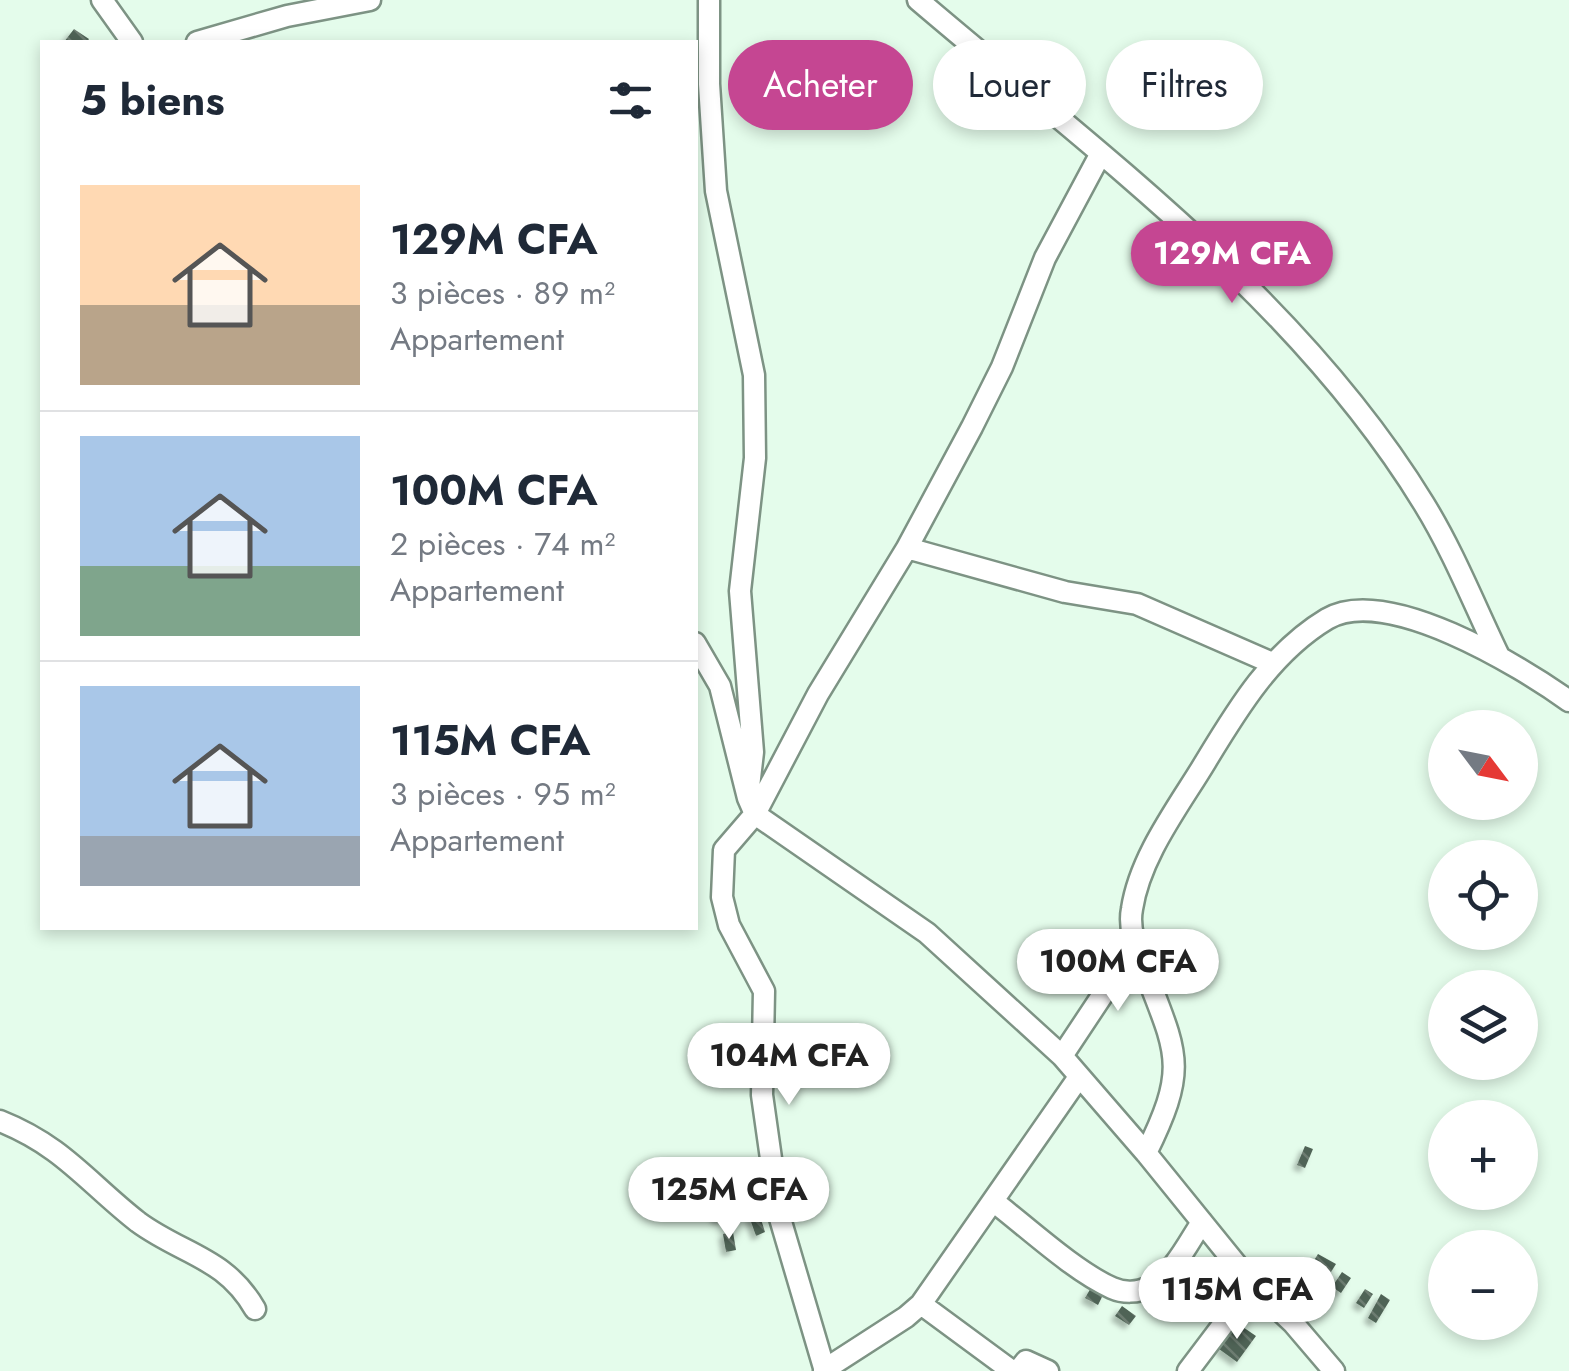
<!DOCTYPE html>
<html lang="fr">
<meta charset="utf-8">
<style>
:root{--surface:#fff;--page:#f2f2f3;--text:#1f2937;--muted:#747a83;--line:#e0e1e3;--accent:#c54692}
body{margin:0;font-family:Jost,sans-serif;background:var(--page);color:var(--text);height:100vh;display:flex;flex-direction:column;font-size:38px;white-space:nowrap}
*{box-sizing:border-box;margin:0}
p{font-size:32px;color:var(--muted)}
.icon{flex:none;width:55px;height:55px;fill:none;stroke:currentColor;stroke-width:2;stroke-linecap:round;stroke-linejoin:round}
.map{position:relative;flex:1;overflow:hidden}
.sheet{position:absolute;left:40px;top:40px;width:658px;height:890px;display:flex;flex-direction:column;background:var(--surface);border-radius:0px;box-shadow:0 5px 15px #0003}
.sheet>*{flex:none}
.banner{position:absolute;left:728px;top:40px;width:690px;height:90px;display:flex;gap:20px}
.needle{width:65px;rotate:122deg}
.fabs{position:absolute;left:1428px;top:710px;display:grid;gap:20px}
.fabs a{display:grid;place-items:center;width:110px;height:110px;border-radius:50%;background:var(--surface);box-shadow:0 5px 15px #0003;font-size:50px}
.price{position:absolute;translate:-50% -85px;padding:0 22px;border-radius:35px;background:#fff;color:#222;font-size:32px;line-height:65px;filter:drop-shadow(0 2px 5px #0008)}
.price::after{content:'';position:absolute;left:50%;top:60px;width:30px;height:22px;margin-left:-15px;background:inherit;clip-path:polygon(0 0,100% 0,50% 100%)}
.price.active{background:var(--accent);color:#fff}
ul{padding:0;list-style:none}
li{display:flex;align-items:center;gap:30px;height:250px;padding:0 40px}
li+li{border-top:2px solid var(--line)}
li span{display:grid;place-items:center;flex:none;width:280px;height:200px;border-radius:0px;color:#555}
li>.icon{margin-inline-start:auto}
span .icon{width:120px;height:120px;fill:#fffc;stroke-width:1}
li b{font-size:42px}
h2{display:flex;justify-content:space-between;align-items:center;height:120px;padding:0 40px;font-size:42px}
.chip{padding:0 35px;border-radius:45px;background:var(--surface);box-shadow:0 5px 15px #0003;font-size:35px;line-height:90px}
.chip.active{background:var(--accent);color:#fff}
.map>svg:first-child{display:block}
</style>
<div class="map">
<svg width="1569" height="1371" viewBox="0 0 1569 1371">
<defs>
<pattern id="building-back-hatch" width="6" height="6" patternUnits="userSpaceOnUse" patternTransform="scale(2.5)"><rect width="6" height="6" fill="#506456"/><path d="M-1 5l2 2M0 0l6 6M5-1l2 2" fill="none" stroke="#6d7c71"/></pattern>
<filter id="shadow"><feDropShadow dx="-4.5" dy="4.5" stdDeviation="2.5" flood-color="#0004"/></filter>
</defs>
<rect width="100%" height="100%" fill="#e4fceb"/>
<path fill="url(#building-back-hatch)" filter="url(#shadow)" d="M74 29 89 39 87 42H64Z
M1305 1146 1313 1149 1305 1168 1297 1165Z
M725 1201 729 1218 716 1220 712 1204Z
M759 1213 765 1232 756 1236 749 1216Z
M733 1232 736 1250 726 1252 723 1234Z
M1318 1254 1336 1264 1331 1272 1313 1262Z
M1342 1272 1351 1278 1341 1293 1332 1287Z
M1092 1286 1104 1293 1098 1305 1085 1298Z
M1365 1289 1373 1294 1364 1308 1356 1303Z
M1381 1294 1390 1300 1376 1323 1368 1318Z
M1122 1306 1136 1316 1129 1325 1115 1316Z
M1237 1323 1256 1336 1237 1362 1219 1349Z"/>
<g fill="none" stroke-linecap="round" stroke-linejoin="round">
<defs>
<path id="minor" d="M102 0 132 42
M709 0V84L716 191 754 375 755 458 740 591 753 752 749 787
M918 0C1096 152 1300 301 1424 504 1453 551 1474 604 1498 654
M197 42 287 16 370 0
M907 548 1065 592 1137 604 1272 663
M695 643 720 686 748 798 755 814 927 933 1062 1056 1146 1153 1253 1285 1293 1323 1334 1371
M1062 1056 1135 946
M0 1121C63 1146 88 1183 138 1222 183 1255 225 1257 255 1309
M1146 1153C1189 1066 1177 1054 1144 968 1137 950 1128 929 1132 909 1140 856 1179 806 1206 761 1238 708 1272 652 1327 619 1386 584 1520 666 1569 701
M993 1201C1027 1227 1074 1271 1112 1288 1123 1293 1138 1293 1149 1287 1174 1273 1187 1245 1202 1222
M921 1304 1012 1371
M824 1370 906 1317 921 1304 1079 1077
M825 1371 779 1215 762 1095 764 991 729 925 722 897 724 850 755 814 818 694 907 548 972 427 1002 367 1045 258 1100 155
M1018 1371 1026 1361 1048 1371
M1188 1371 1253 1285"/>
</defs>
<use href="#minor" stroke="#7d9384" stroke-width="25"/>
<use href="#minor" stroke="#fff" stroke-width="20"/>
</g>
</svg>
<div class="fabs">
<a><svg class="needle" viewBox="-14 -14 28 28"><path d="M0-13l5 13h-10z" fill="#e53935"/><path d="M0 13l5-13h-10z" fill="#747a83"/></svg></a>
<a><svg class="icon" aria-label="locate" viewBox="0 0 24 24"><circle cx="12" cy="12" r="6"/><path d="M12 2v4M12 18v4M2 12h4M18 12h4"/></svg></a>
<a><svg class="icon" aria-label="layers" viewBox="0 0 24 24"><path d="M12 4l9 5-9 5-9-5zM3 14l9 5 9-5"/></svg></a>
<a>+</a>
<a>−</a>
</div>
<b class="price active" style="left:1232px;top:306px">129M CFA</b>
<b class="price" style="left:1118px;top:1014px">100M CFA</b>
<b class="price" style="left:789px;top:1108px">104M CFA</b>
<b class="price" style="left:729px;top:1242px">125M CFA</b>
<b class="price" style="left:1237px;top:1342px">115M CFA</b>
<div class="banner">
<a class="chip active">Acheter</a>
<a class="chip">Louer</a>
<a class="chip">Filtres</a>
</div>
<section class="sheet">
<h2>5 biens<svg class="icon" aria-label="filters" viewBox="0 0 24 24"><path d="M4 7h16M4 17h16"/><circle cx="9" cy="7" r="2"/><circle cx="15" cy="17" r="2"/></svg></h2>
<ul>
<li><span style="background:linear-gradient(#ffd9b3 60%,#b9a48a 0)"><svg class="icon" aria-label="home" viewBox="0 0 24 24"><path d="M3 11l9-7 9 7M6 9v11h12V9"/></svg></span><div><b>129M CFA</b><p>3 pièces · 89 m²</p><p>Appartement</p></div></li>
<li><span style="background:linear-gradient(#a9c7e8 65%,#7fa58c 0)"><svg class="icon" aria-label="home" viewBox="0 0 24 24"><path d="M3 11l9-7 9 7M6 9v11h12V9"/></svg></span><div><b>100M CFA</b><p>2 pièces · 74 m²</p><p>Appartement</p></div></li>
<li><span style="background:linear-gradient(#a9c7e8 75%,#9aa5b1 0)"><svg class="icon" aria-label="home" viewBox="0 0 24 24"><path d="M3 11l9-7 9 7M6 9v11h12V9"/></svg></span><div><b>115M CFA</b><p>3 pièces · 95 m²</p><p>Appartement</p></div></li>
</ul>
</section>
</div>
